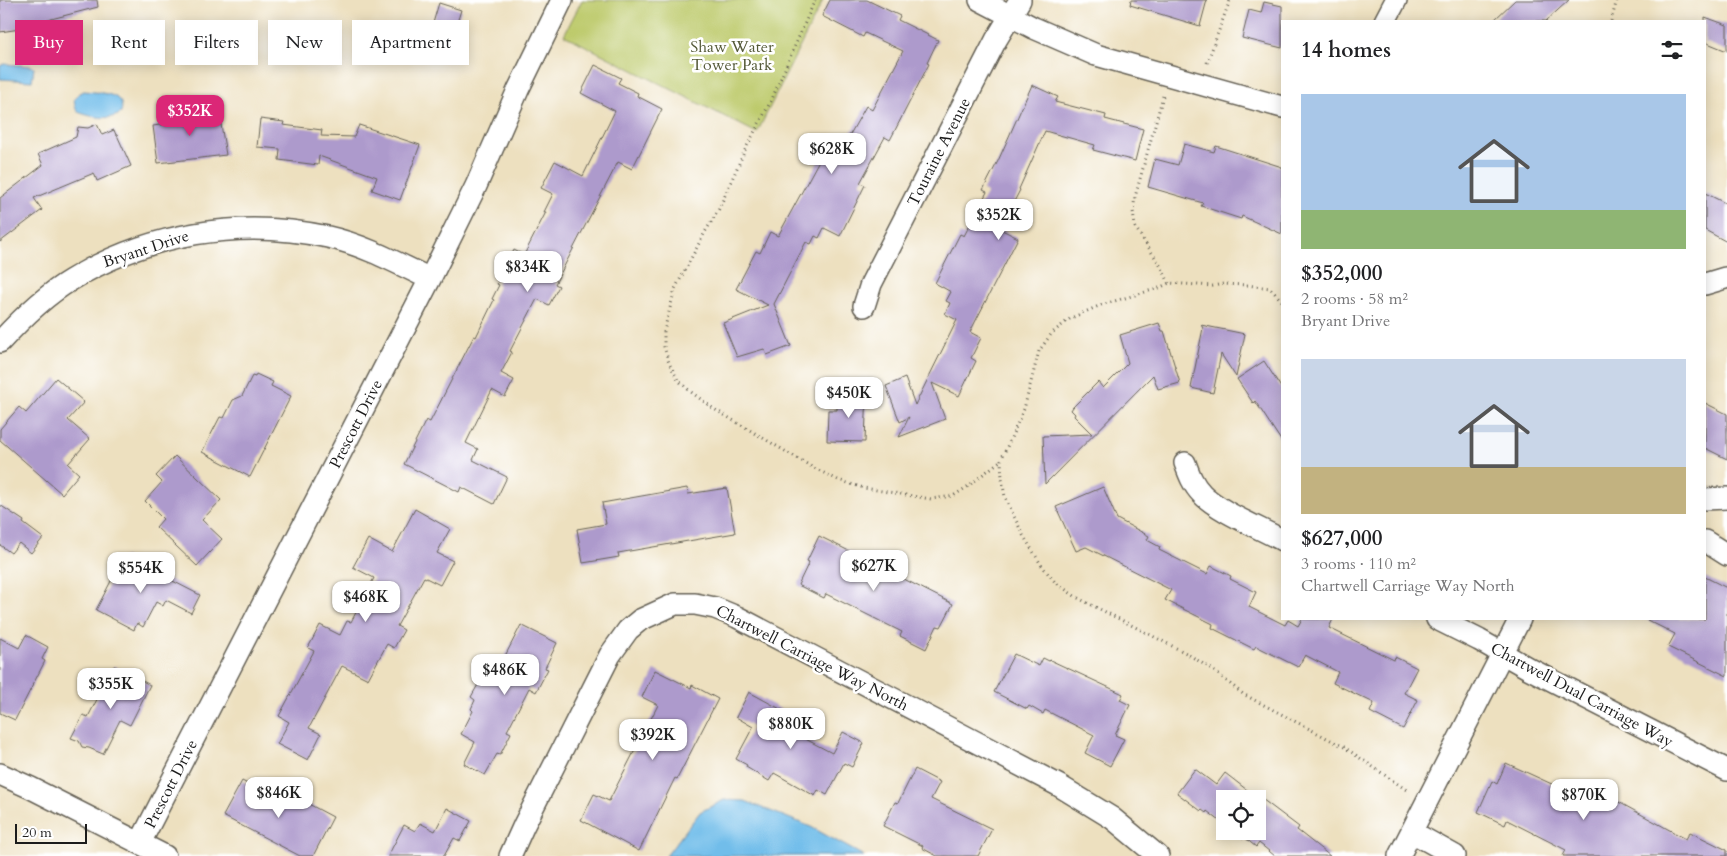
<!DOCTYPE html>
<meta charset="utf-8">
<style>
:root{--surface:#fff;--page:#f2f2f2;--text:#202124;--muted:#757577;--accent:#db2777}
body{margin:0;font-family:Cardo,serif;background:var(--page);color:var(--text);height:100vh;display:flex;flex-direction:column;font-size:19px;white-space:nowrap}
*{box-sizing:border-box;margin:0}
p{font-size:16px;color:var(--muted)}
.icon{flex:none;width:28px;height:28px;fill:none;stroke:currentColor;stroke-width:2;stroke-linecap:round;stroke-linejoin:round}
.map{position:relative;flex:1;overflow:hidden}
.drawer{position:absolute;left:1281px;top:20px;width:425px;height:600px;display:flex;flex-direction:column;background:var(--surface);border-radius:0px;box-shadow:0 2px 12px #0003}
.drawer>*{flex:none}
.guide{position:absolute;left:15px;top:20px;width:475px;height:45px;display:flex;gap:10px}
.tools{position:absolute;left:1216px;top:790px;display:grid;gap:10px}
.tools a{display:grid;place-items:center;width:50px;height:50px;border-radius:0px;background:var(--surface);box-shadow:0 2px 12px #0003;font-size:25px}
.scale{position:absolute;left:15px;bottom:12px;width:72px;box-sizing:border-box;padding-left:5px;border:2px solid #1c1c1c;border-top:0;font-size:14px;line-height:18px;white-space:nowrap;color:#1c1c1c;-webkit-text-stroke:4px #fff;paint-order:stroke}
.price{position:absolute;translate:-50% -42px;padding:0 11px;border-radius:10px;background:#fff;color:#222;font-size:16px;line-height:32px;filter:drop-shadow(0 1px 2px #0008)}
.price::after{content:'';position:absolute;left:50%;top:30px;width:15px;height:11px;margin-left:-8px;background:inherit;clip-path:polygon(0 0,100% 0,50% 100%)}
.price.selected{background:var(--accent);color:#fff}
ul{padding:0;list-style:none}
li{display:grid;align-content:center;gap:10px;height:265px;padding:0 20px}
li span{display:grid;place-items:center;height:155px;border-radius:0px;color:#555}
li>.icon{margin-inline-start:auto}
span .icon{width:90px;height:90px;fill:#fffc;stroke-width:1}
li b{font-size:21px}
h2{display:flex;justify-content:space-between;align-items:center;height:60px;padding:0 20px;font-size:21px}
.chip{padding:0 18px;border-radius:0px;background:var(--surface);box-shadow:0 2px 12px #0003;font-size:18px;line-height:45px}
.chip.selected{background:var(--accent);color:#fff}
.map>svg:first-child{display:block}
</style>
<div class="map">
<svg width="1727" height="856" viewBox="0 0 1727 856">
<rect width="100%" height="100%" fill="#fff"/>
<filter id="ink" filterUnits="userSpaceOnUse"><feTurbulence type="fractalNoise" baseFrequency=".02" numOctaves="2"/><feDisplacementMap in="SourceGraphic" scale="10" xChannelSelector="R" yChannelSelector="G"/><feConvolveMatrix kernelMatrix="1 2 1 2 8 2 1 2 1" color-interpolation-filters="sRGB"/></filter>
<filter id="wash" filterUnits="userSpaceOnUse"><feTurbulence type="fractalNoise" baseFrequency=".0096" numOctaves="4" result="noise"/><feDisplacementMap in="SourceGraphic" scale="20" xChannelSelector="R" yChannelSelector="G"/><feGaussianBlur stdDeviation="1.12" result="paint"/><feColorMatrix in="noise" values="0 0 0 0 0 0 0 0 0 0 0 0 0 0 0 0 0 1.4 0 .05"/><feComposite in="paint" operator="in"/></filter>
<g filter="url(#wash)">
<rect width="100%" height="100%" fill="#ede0bf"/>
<path fill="#bdca6c" stroke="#6c7344" d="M582 0H823L757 133 564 35Z"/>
<path fill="#71bdea" stroke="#466c83" d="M4 64 32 66 34 68 32 81 0 79V66Z
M84 91C99 93 127 92 121 113 111 121 90 117 78 112L76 109 74 100 79 93Z
M724 800 745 801 811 827 864 856H666L700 812Z"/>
<g id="blocks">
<path fill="#ad9acc" d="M0 0H97L98 7 20 27V29L0 32Z
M830 0H867L900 16 898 20 938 40 927 63 929 64 890 140 885 137 860 183 865 185 840 236 824 228 819 238 815 236 811 244 806 242 774 304 791 346 767 355 764 349 737 357 723 323 768 305 736 289 756 251 760 253 770 232 778 236 830 140 843 147 866 106 872 110 903 51 865 33 863 37 822 16Z
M1131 0H1207L1200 26 1130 5Z
M1515 0H1569L1546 21H1493Z
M1264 2 1282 6V48L1242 38 1249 10 1261 13Z
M439 3 461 10 452 39 430 33Z
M1705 17 1727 25V51L1705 42Z
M595 65 621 78 618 83 638 93 637 96 662 109 632 169 618 162 555 284 559 286 549 305 537 299 510 351 512 352 501 373 514 380 505 397 492 390 466 443 478 449 473 460 507 477 494 504 461 487 459 492 404 464 426 420 430 422 474 336 476 337 494 300 492 299 499 285 497 284 514 250 524 255 546 212H544L553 194 541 188 555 161 583 176 615 111 581 93Z
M1032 85 1058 97 1055 102 1106 115 1105 119 1143 129 1135 161 1093 150 1095 145 1045 131 1019 189 1020 190 1000 229 1018 238 970 332 981 338 971 358 976 361 959 396 932 383 945 419 899 437 909 417 900 422 886 386 905 378 915 405 957 320 945 314 950 303 946 301 951 292 935 283 960 234 964 236 987 192 983 190 998 161Z
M205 106 207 120 220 118 226 155 158 163 153 126 180 122 179 109Z
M260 119 284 122 283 125 322 130 321 136 354 137 359 125 420 145 400 200 372 190 377 177 319 156 318 165 279 160 280 149 257 147Z
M97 124 102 135 114 130 116 135H117L131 166 97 181 94 173 34 198 42 210 0 242V198L43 165 38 154 76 137 78 127 88 128Z
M1184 144 1214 152 1216 146 1282 167V234L1242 216 1241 219 1201 206 1203 203 1148 187 1155 159 1178 165Z
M1705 193 1727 204V242L1705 230Z
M1159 323 1162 331H1164L1180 383 1158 389 1153 375 1045 484 1043 436 1092 434 1074 416 1075 414 1071 410 1073 407 1098 382 1103 388 1128 363 1120 335Z
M1201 325 1245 334 1236 377 1221 354 1213 393 1191 388 1203 328Z
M1264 361 1282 389V442L1255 401 1253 403 1237 379Z
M256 374 273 382 271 386 291 396 250 477 202 452 220 417 224 418 233 400 242 396 252 376 255 377Z
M56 378 84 402 68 420 90 439 68 464 79 474 62 494 0 440V429L19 407 26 413Z
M848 388H867L865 442 827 441 828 410H837V405L848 406Z
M1705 403 1727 414V459L1705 448Z
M175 456 221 500 202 520 222 539 197 566 156 527 163 519 145 501 162 482 156 476Z
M1103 487 1117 519 1149 536 1147 540 1160 547 1159 550 1207 574 1211 566 1231 576 1230 579 1256 592 1249 607 1285 625 1288 620 1298 626 1302 619H1333L1329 628 1394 660 1395 657 1417 668 1404 693 1418 700 1403 729 1370 712 1374 703 1333 683 1338 672 1305 655 1298 667 1256 646 1254 649 1212 628 1213 624 1165 600 1171 590 1086 547 1076 551 1056 507Z
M687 488 688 494 727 488 735 533 618 553 619 557 583 563 577 529 606 524 602 503Z
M0 505 24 521 23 523 43 538 31 553 19 543 11 553 0 545Z
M415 509 450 529 437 553 453 561 440 585 424 577 397 626 404 630 394 648 387 644 368 679 342 666 309 728 321 734 308 760 277 744 289 722 279 716 314 651 308 648 320 625 340 635 347 621 351 622 374 578 353 567 368 539 392 552Z
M819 536 873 563 874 562 899 575 898 576 953 604 941 627 937 626 926 649 900 636 902 632 826 594 824 598 798 585 809 562 807 561Z
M124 556 200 595 191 613 166 600 163 606 156 602 143 627 137 623 134 630 96 610Z
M1705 577 1727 588V676L1668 647 1675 634 1645 619H1705Z
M521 625 557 643 545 668 548 669 536 692 529 688 507 731 511 733 500 755 497 754 485 775 464 764 475 742 461 734 473 711 471 709 475 700 471 697 484 674 491 678 502 657 504 658Z
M26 635 48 647 42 659 45 661 15 720 0 713V638L19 648Z
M1014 654 1039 666 1043 658 1049 661 1050 660 1123 694 1120 700 1130 705 1115 735 1124 739 1110 766 1085 753 1094 735 1045 710 1043 714 1029 706 1027 709 994 692Z
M114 666 150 685 130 725 120 720 103 754 89 748 82 747 79 741 71 738 83 715 88 717Z
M655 670 691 688 692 685 718 699 677 779 675 778 639 851 581 820 594 794 609 801 658 705 642 697Z
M749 692 784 711 777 724 832 753 843 732 864 743 852 767 844 763 827 795 818 790 815 796 774 773 769 781 746 767 747 765 736 759 753 727 736 717Z
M1506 763 1567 791 1571 784 1601 799 1604 794 1686 839 1690 832 1727 850V856H1563L1566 850 1507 820 1505 825 1478 812 1492 781 1497 784Z
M915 769 940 782 931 799 992 829 978 856H937L922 848 923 846 883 826 895 802 898 803Z
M1195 769 1216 785 1225 773 1260 800 1262 799 1299 827 1297 830 1330 856H1275L1259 843 1256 847 1244 837 1243 839 1233 831H1258V799H1225V825L1207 811 1206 813 1202 810 1201 811 1177 793Z
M242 781 265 793 267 787 286 797 288 793 333 817 313 856H300L223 816Z
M447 808 471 821 460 841 454 838 444 856H388L404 825 415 831 420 823 435 831Z"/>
</g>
</g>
<g filter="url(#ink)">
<use href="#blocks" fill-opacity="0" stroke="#656155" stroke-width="1"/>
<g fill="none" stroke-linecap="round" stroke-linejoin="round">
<defs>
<path id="minor" d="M980 0 1034 28 1096 55 1282 107
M1385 21 1396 0
M1705 284 1725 278
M864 306 871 284 996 40 1020 0
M0 342C21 319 44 296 71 280 148 233 241 218 328 237 364 245 397 263 430 279
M1185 463C1189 474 1193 485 1202 494 1218 511 1260 528 1282 540
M1705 499 1727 498
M1705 541 1727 555
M1437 619 1479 640 1528 668 1727 770
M0 774 31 788 165 856
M1412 832 1455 856
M140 843 430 279 476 186 518 90 562 0
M510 856 524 825 610 655 628 630 640 620 675 604H695L715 608 737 617 1058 785 1112 818 1158 856
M1399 856 1520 619"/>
</defs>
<use href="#minor" stroke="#656155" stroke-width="24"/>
<path stroke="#656155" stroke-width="3" stroke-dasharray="1 4" stroke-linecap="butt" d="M815 0 771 101 745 150 718 211 705 232 675 289 664 331V347L669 363 678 380 691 392 714 409 812 467 838 480 864 488 931 499 953 496 967 487 1000 461
M1611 21 1617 0
M1207 63 1230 0
M1163 96 1135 197 1133 211 1135 227 1162 268 1169 283
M1282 301 1270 288 1246 285 1223 284 1213 286 1169 283 1159 288 1101 305 1071 318 1052 333 1039 351 1024 409 1001 460 1002 479 1005 497 1023 535 1042 566 1055 582 1076 597 1186 653 1210 668 1243 694 1344 747 1408 791"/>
<use href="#minor" stroke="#fff" stroke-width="21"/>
</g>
</g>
<g text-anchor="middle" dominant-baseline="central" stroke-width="5" stroke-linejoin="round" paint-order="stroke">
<g font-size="16" fill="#545938" stroke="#fff">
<text x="732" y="47">Shaw Water<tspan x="732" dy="18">Tower Park</tspan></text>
</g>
<g font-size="16" fill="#1c1c1c" stroke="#fff">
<text transform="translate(939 152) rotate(-63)">Touraine Avenue</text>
<text transform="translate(146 249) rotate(-18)">Bryant Drive</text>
<text transform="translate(356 424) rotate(-63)">Prescott Drive</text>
<text transform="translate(812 658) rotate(27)">Chartwell Carriage Way North</text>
<text transform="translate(1582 695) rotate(28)">Chartwell Dual Carriage Way</text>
<text transform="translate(171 784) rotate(-63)">Prescott Drive</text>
</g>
</g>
</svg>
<div class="tools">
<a><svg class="icon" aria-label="locate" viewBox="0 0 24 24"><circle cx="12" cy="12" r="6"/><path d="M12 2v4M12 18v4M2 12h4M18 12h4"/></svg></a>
</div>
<div class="scale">20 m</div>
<b class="price selected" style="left:190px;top:137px">$352K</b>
<b class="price" style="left:832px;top:175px">$628K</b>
<b class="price" style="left:999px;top:241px">$352K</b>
<b class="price" style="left:528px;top:293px">$834K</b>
<b class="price" style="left:849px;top:419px">$450K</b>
<b class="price" style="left:874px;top:592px">$627K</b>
<b class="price" style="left:141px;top:594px">$554K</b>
<b class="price" style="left:366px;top:623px">$468K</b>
<b class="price" style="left:505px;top:696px">$486K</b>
<b class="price" style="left:111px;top:710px">$355K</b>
<b class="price" style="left:791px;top:750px">$880K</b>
<b class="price" style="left:653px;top:761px">$392K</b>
<b class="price" style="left:279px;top:819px">$846K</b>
<b class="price" style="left:1584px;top:821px">$870K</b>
<div class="guide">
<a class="chip selected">Buy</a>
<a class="chip">Rent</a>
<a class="chip">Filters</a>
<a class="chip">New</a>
<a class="chip">Apartment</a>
</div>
<section class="drawer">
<h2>14 homes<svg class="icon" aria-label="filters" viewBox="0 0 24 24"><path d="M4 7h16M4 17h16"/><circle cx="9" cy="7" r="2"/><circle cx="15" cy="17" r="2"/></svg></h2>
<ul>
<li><span style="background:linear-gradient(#a9c7e8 75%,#8fb573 0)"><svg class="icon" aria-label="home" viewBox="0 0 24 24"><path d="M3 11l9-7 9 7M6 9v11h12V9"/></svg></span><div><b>$352,000</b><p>2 rooms · 58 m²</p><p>Bryant Drive</p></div></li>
<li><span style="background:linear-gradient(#c9d6e8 70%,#c2b280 0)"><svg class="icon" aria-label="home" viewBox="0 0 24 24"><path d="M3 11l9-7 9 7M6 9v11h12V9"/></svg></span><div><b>$627,000</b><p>3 rooms · 110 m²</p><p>Chartwell Carriage Way North</p></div></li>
</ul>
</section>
</div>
